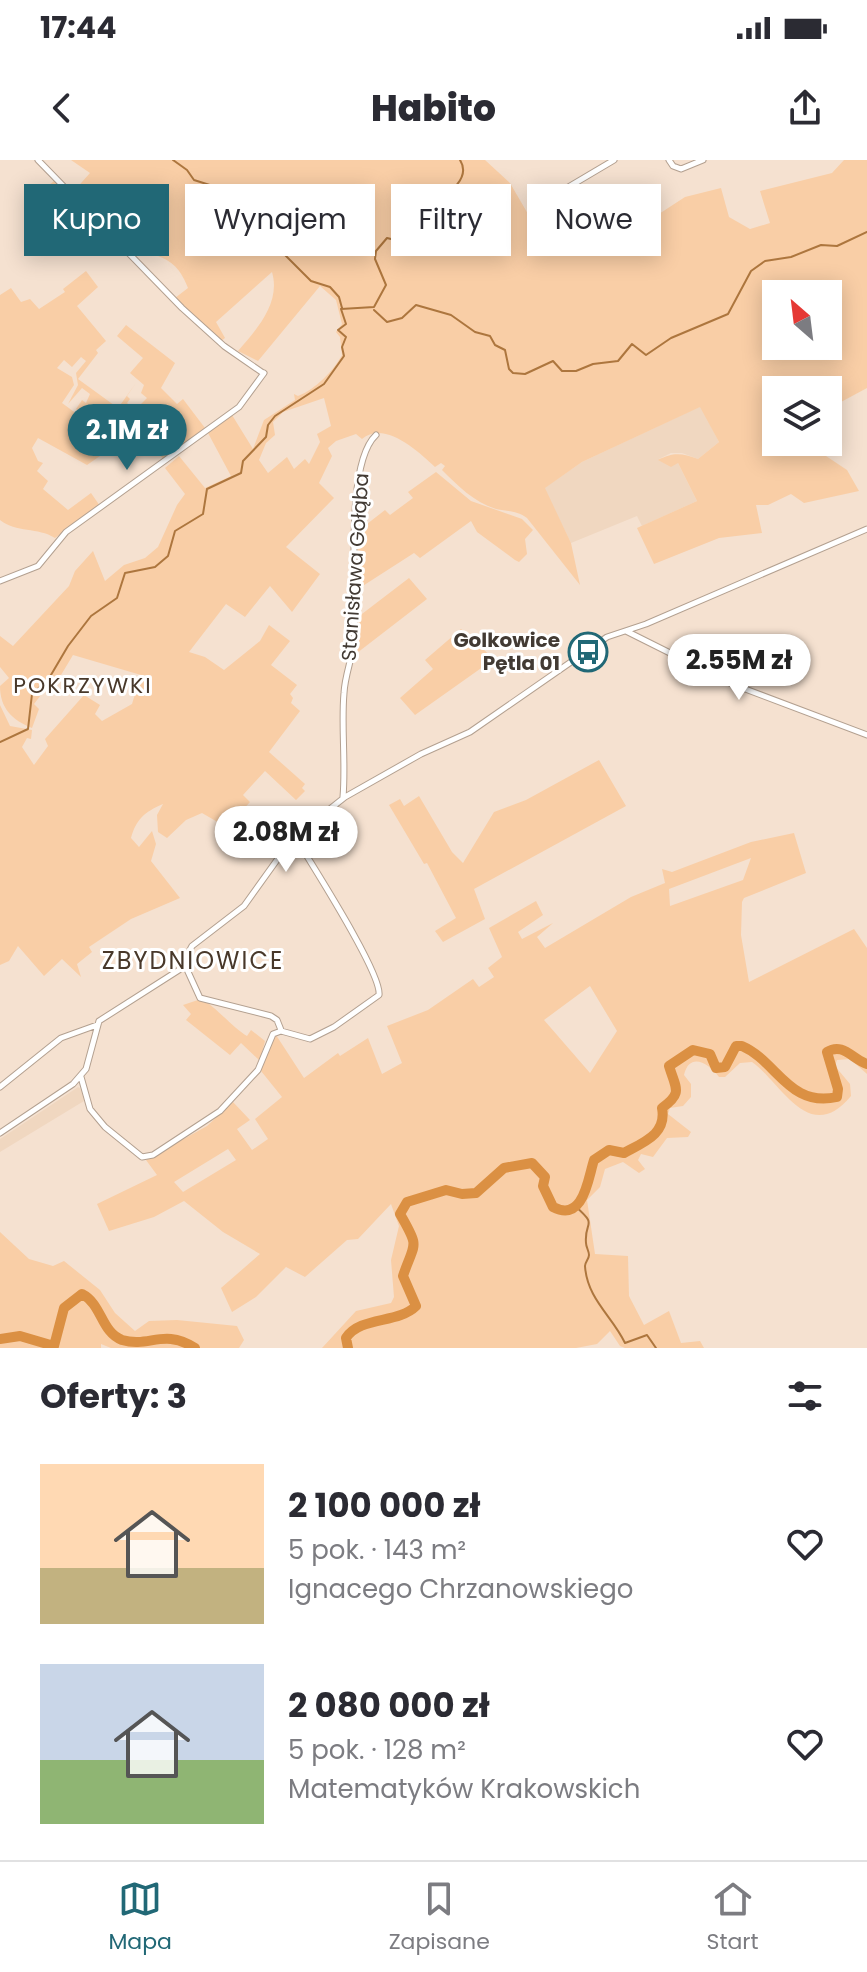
<!DOCTYPE html>
<html lang="pl">
<meta charset="utf-8">
<style>
:root{--surface:#fff;--page:#f7f7f7;--text:#2b2b33;--muted:#7c7c81;--line:#e1e1e2;--accent:#216876}
body{margin:0;font-family:Poppins,sans-serif;background:var(--page);color:var(--text);height:100vh;display:flex;flex-direction:column;font-size:30px;white-space:nowrap}
*{box-sizing:border-box;margin:0}
p{font-size:26px;color:var(--muted)}
.icon{flex:none;width:44px;height:44px;fill:none;stroke:currentColor;stroke-width:2;stroke-linecap:round;stroke-linejoin:round}
.map{position:relative;height:1188px;overflow:hidden}
.drawer{display:flex;flex-direction:column;background:var(--surface);flex:1}
.drawer>*{flex:none}
.banner{position:absolute;left:24px;top:24px;width:820px;height:72px;display:flex;gap:16px}
.needle{width:52px;rotate:332deg}
.tools{position:absolute;left:762px;top:120px;display:grid;gap:16px}
.tools a{display:grid;place-items:center;width:80px;height:80px;border-radius:0px;background:var(--surface);box-shadow:0 4px 20px #0003;font-size:40px}
.price{position:absolute;translate:-50% -68px;padding:0 18px;border-radius:28px;background:#fff;color:#222;font-size:26px;line-height:52px;filter:drop-shadow(0 2px 4px #0008)}
.price::after{content:'';position:absolute;left:50%;top:48px;width:24px;height:18px;margin-left:-12px;background:inherit;clip-path:polygon(0 0,100% 0,50% 100%)}
.price.on{background:var(--accent);color:#fff}
ul{padding:0;list-style:none}
li{display:flex;align-items:center;gap:24px;height:200px;padding:0 40px}
li span{display:grid;place-items:center;flex:none;width:224px;height:160px;border-radius:0px;color:#555}
li>.icon{margin-inline-start:auto}
span .icon{width:96px;height:96px;fill:#fffc;stroke-width:1}
li b{font-size:34px}
h2{display:flex;justify-content:space-between;align-items:center;height:96px;padding:0 40px;font-size:34px}
.chip{padding:0 28px;border-radius:0px;background:var(--surface);box-shadow:0 4px 20px #0003;font-size:28px;line-height:72px}
.chip.on{background:var(--accent);color:#fff}
.status{display:flex;justify-content:space-between;align-items:center;height:56px;padding:0 40px;background:var(--surface);direction:ltr}
.status svg{height:22px;fill:currentColor}
header{display:flex;justify-content:space-between;align-items:center;height:104px;padding:0 40px;background:var(--surface);font-size:36px;font-weight:800}
.menu{display:flex;justify-content:space-around;align-items:center;height:112px;border-top:2px solid var(--line);background:var(--surface);font-size:22px;color:var(--muted)}
.menu a{display:grid;justify-items:center;gap:4px}
.menu .on{color:var(--accent)}
.map>svg:first-child{display:block}
</style>
<div class="status"><b>17:44</b><svg viewBox="0 0 49 12"><path d="M0 12V9h3v3zM5 12V6h3v6zM10 12V3h3v9zM15 12V0h3v12zM26 1h20v11H26zM47 4h2v5h-2z"/></svg></div>
<header><svg class="icon" aria-label="back" viewBox="0 0 24 24"><path d="M15 5l-7 7 7 7"/></svg>Habito<svg class="icon" aria-label="share" viewBox="0 0 24 24"><path d="M12 15V3M7 8l5-5 5 5M5 13v7h14v-7"/></svg></header>
<div class="map">
<svg width="867" height="1188" viewBox="0 0 867 1188">
<rect width="100%" height="100%" fill="#f5e1d0"/>
<path fill="#f0d7c0" d="M701 246 719 282 698 299 682 293H671L659 299 678 303 697 341 642 366 637 356 571 383 544 328 582 302Z
M78 927 81 929 84 941 0 992V979Z"/>
<path fill="#f9cea6" fill-rule="evenodd" d="M71 0H485L510 23 528 54 542 47 563 79 608 54 606 47 625 41 642 65 685 37 721 28 729 57 750 69 770 63 760 31 832 13 844 0H867V228L828 249V230H776V282H812L814 288 847 310 859 331 804 343 791 334 768 345H756L762 373 719 378 654 404 637 368 697 341 678 303 671 307 658 300C673 292 682 293 698 299L719 282 700 247 582 302 545 328 571 383 580 425 527 358C516 350 509 352 496 349 474 342 458 326 442 310L445 306 441 303 435 307C418 291 384 260 362 279L356 274 336 281 328 288 332 296 319 323 334 338 286 387 320 414 292 452 270 426 245 457 226 444 189 492 205 497 224 510 260 481 269 465 290 481 271 505 297 525 290 534 293 538 291 543 300 551 269 592 305 624 302 628 305 631 296 640 265 611 243 635 250 642 239 654 245 661 233 672 219 659 221 664 202 653 186 660 167 678 158 672 157 655 163 644C144 652 136 660 131 678L139 687 152 671 156 684 151 701 180 738 131 759 89 787 92 792 77 804 81 817 62 799 44 816 18 786 9 801 0 805V545L10 566 32 570 31 579 27 578 22 587 34 605 48 586 45 579 84 535 100 545 95 554 102 561 132 544 141 515 73 495 58 520 54 518 34 544 39 549 32 568C12 560 0 548 0 526L9 518 0 507V476L13 486 69 426 75 411 93 391 105 421 124 405 145 398 158 387 177 345 185 334 165 308 179 296 205 328 231 316 208 273 232 255 253 289 264 260 295 240 294 234 298 236C316 229 333 211 342 195L340 177 336 172 342 164 336 140 320 126 258 201 238 191C257 169 281 143 272 112L216 162 225 178 221 181 175 138 188 128C176 97 163 100 136 86L130 91 73 32 90 13ZM776 134H828V186H776ZM324 238 331 266 317 274 320 282 309 304 305 299 294 309 287 297 268 313 259 300 266 283 275 275 273 262 283 252Z
M54 21 82 51 80 56 52 79 26 44Z
M86 111 98 127 77 146 106 181 96 190 98 193 78 219 118 248 136 223 127 236 130 239 127 243 135 250 147 238 141 233 144 225 130 213 143 198 117 176 126 165 175 203 161 228 177 244 183 239 205 268 165 301 150 283 145 288 130 281 127 275 118 280 112 275 111 267 119 271 125 256 119 251 105 268 109 273 76 249 82 240 86 243 90 234 82 228 68 244 78 225 76 213 86 201 81 197 72 207 64 200 57 208 72 217 74 225 62 243 107 276 108 281 98 292 100 296 87 305 38 278 32 288 38 301 43 303 37 311 48 321 43 329 68 350 91 333 100 346 55 378C38 367 16 373 0 360V135L11 128 21 142 30 139 39 149 65 132 63 129Z
M436 312 471 341 522 359 533 370 525 379 527 394 519 402 515 400 477 372 471 361 420 398 414 393 358 429V371L385 350 390 355 413 338 408 332Z
M409 418 427 439 357 493 358 457Z
M461 469 494 499 415 555 400 538 433 509 425 500Z
M599 600 626 646 474 729 485 759 443 782 435 771 456 758 427 703 424 704 389 645 400 639 404 646 419 636 452 692 463 703 494 652 526 640Z
M794 673 806 713 744 738 742 742 741 775 749 822 854 769 867 788V914L850 899 837 900 835 906 850 924 851 936C809 987 781 922 752 902L740 903 725 917H719C709 904 690 891 684 915L691 924V937L683 946 670 948 668 954 691 972 688 977 667 978 653 997 641 994 638 1000 645 1009 639 1013 623 1002 605 1009 600 1027 587 1040 595 1094 628 1096 629 1136 644 1165 669 1151 681 1183 700 1181 704 1188H625L620 1186 610 1171 597 1184 576 1188H322L356 1151 391 1143 394 1137 391 1100 399 1066 391 1044 358 1079 347 1080 305 1117 286 1107 256 1137 232 1152 221 1128 260 1094 223 1072 184 1041 154 1057 109 1071 97 1044 157 1015 146 1000 207 966 233 942 250 960 237 969 252 990 268 979 255 959 282 937 261 911 269 882 276 875 304 918 338 893 340 896 368 878 382 914 402 903 387 866 428 850 473 819 479 827 494 817 488 808 502 797 489 768 536 741 543 755 518 772 522 779 553 763 537 777 545 788 631 737 665 723 662 709 672 712 751 682ZM751 698 743 720 670 746 669 729ZM590 826 617 871 590 913 544 860ZM228 989 236 1000 183 1032 174 1022Z
M201 839C213 844 232 867 247 876L251 870 265 881 260 901 241 883 230 895 186 860 191 854 183 845Z
M0 1072 29 1099 53 1106 64 1101 100 1130 115 1153 135 1171 149 1161 177 1160 237 1166 244 1180 239 1188H111L101 1184V1188H0Z"/>
<g fill="none" stroke-linecap="round" stroke-linejoin="round">
<path stroke="#ad763e" stroke-width="2" d="M173 0 187 10 194 20 216 27 218 38 227 47 245 77 280 90 311 121 330 127 339 137 342 148
M374 150 387 162 402 158 416 145 451 155 475 172 490 176 495 185 505 190 509 209 513 213 525 214 553 201 562 211H576L593 204 618 201 632 184 646 195 671 178 728 154 751 111 765 101 791 97 821 85 837 86 867 72
M0 582 28 569 32 534 48 520 68 486 91 456 117 438 125 413 155 407 168 396 175 371 203 354 207 329 241 313 243 301 266 277 268 265 275 256 324 224 344 196 342 187 346 177 338 170 346 164 341 149 374 147 386 125 375 99 376 91 387 78 403 82C411 75 409 68 415 60 427 44 476 25 460 0
M575 1046C599 1067 584 1060 586 1083 586 1087 589 1091 589 1095 589 1099 585 1102 585 1106 587 1139 613 1157 625 1183L647 1175 656 1188"/>
<path stroke="#db9043" stroke-width="10" d="M0 1179 20 1176 54 1186 64 1148 82 1134C102 1144 101 1172 122 1180 150 1188 163 1168 195 1188
M348 1188 346 1178C360 1156 398 1164 416 1146L403 1116C414 1082 421 1090 400 1054L407 1042 446 1030 462 1034 476 1033 504 1008 532 1003 545 1017 543 1026 553 1047C584 1063 588 1018 594 1000L609 990 624 993C644 982 667 974 662 948 683 933 676 929 669 906L693 890 710 894 716 908 725 907 736 886H742C777 901 789 948 837 937L838 929 827 892C843 882 852 899 867 904"/>
<defs>
<path id="minor" d="M38 0 182 148 224 186 263 213
M669 0 673 6 681 9 703 0
M533 48 614 0
M0 421 38 406 66 372 239 247 264 213
M626 471 732 524 867 575
M343 637C346 602 341 567 344 533 345 514 353 497 354 479 357 433 344 305 376 275
M184 803 200 838 271 856 277 860 281 870
M81 917 90 949 105 967 142 997 153 995 220 951 258 910 273 874 281 871 310 879 334 867 379 835C382 815 319 716 305 693L292 679
M0 927 61 878 97 865
M0 973 73 924 86 909 99 861 179 810 192 786 244 746 292 679 345 637 421 594 470 572 607 477 646 464 867 369"/>
</defs>
<use href="#minor" stroke="#b3a090" stroke-width="7"/>
<use href="#minor" stroke="#fff" stroke-width="5"/>
</g>
<defs>
<symbol id="bus-ring" viewBox="-11 -11 22 22"><circle r="9.5" fill="#fff" stroke="#216876" stroke-width="1.5"/><path d="M-5-6H5V4H4V6H2V4H-2V6H-4V4H-5ZM-3.5-4V0h7V-4ZM-3.5 1.2v1.5H-2V1.2ZM2 1.2v1.5H3.5V1.2Z" fill="#216876"/></symbol>
</defs>
<g fill-rule="evenodd">
<use href="#bus-ring" x="566" y="470" width="44" height="44"/>
</g>
<g text-anchor="middle" dominant-baseline="central" stroke-width="6" stroke-linejoin="round" paint-order="stroke">
<g font-size="20" fill="#423a33" stroke="#fff">
<text transform="translate(355 407) rotate(-86)">Stanisława Gołąba</text>
</g>
<g font-size="20" font-weight="bold" fill="#423a33" stroke="#fff" text-anchor="end">
<text x="560" y="480">Golkowice<tspan x="560" dy="23">Pętla 01</tspan></text>
</g>
<g font-size="22" letter-spacing="2" fill="#48382a" stroke="#fff">
<text x="83" y="525">POKRZYWKI</text>
</g>
<g font-size="24" letter-spacing="2" fill="#48382a" stroke="#fff">
<text x="193" y="800">ZBYDNIOWICE</text>
</g>
</g>
</svg>
<div class="tools">
<a><svg class="needle" viewBox="-14 -14 28 28"><path d="M0-13l5 13h-10z" fill="#e53935"/><path d="M0 13l5-13h-10z" fill="#7c7c81"/></svg></a>
<a><svg class="icon" aria-label="layers" viewBox="0 0 24 24"><path d="M12 4l9 5-9 5-9-5zM3 14l9 5 9-5"/></svg></a>
</div>
<b class="price on" style="left:127px;top:312px">2.1M zł</b>
<b class="price" style="left:739px;top:542px">2.55M zł</b>
<b class="price" style="left:286px;top:714px">2.08M zł</b>
<div class="banner">
<a class="chip on">Kupno</a>
<a class="chip">Wynajem</a>
<a class="chip">Filtry</a>
<a class="chip">Nowe</a>
</div>
</div>
<section class="drawer">
<h2>Oferty: 3<svg class="icon" aria-label="filters" viewBox="0 0 24 24"><path d="M4 7h16M4 17h16"/><circle cx="9" cy="7" r="2"/><circle cx="15" cy="17" r="2"/></svg></h2>
<ul>
<li><span style="background:linear-gradient(#ffd9b3 65%,#c2b280 0)"><svg class="icon" aria-label="home" viewBox="0 0 24 24"><path d="M3 11l9-7 9 7M6 9v11h12V9"/></svg></span><div><b>2 100 000 zł</b><p>5 pok. · 143 m²</p><p>Ignacego Chrzanowskiego</p></div><svg class="icon" aria-label="heart" viewBox="0 0 24 24"><path d="M12 20l-8-8c-3-5 5-10 8-4 3-6 11-1 8 4z"/></svg></li>
<li><span style="background:linear-gradient(#c9d6e8 60%,#8fb573 0)"><svg class="icon" aria-label="home" viewBox="0 0 24 24"><path d="M3 11l9-7 9 7M6 9v11h12V9"/></svg></span><div><b>2 080 000 zł</b><p>5 pok. · 128 m²</p><p>Matematyków Krakowskich</p></div><svg class="icon" aria-label="heart" viewBox="0 0 24 24"><path d="M12 20l-8-8c-3-5 5-10 8-4 3-6 11-1 8 4z"/></svg></li>
</ul>
</section>
<nav class="menu">
<a class="on"><svg class="icon" aria-label="map" viewBox="0 0 24 24"><path d="M3 6l6-2 6 2 6-2v14l-6 2-6-2-6 2zM9 4v14M15 6v14"/></svg>Mapa</a>
<a><svg class="icon" aria-label="saved" viewBox="0 0 24 24"><path d="M7 4h10v16l-5-4-5 4z"/></svg>Zapisane</a>
<a><svg class="icon" aria-label="home" viewBox="0 0 24 24"><path d="M3 11l9-7 9 7M6 9v11h12V9"/></svg>Start</a>
</nav>
